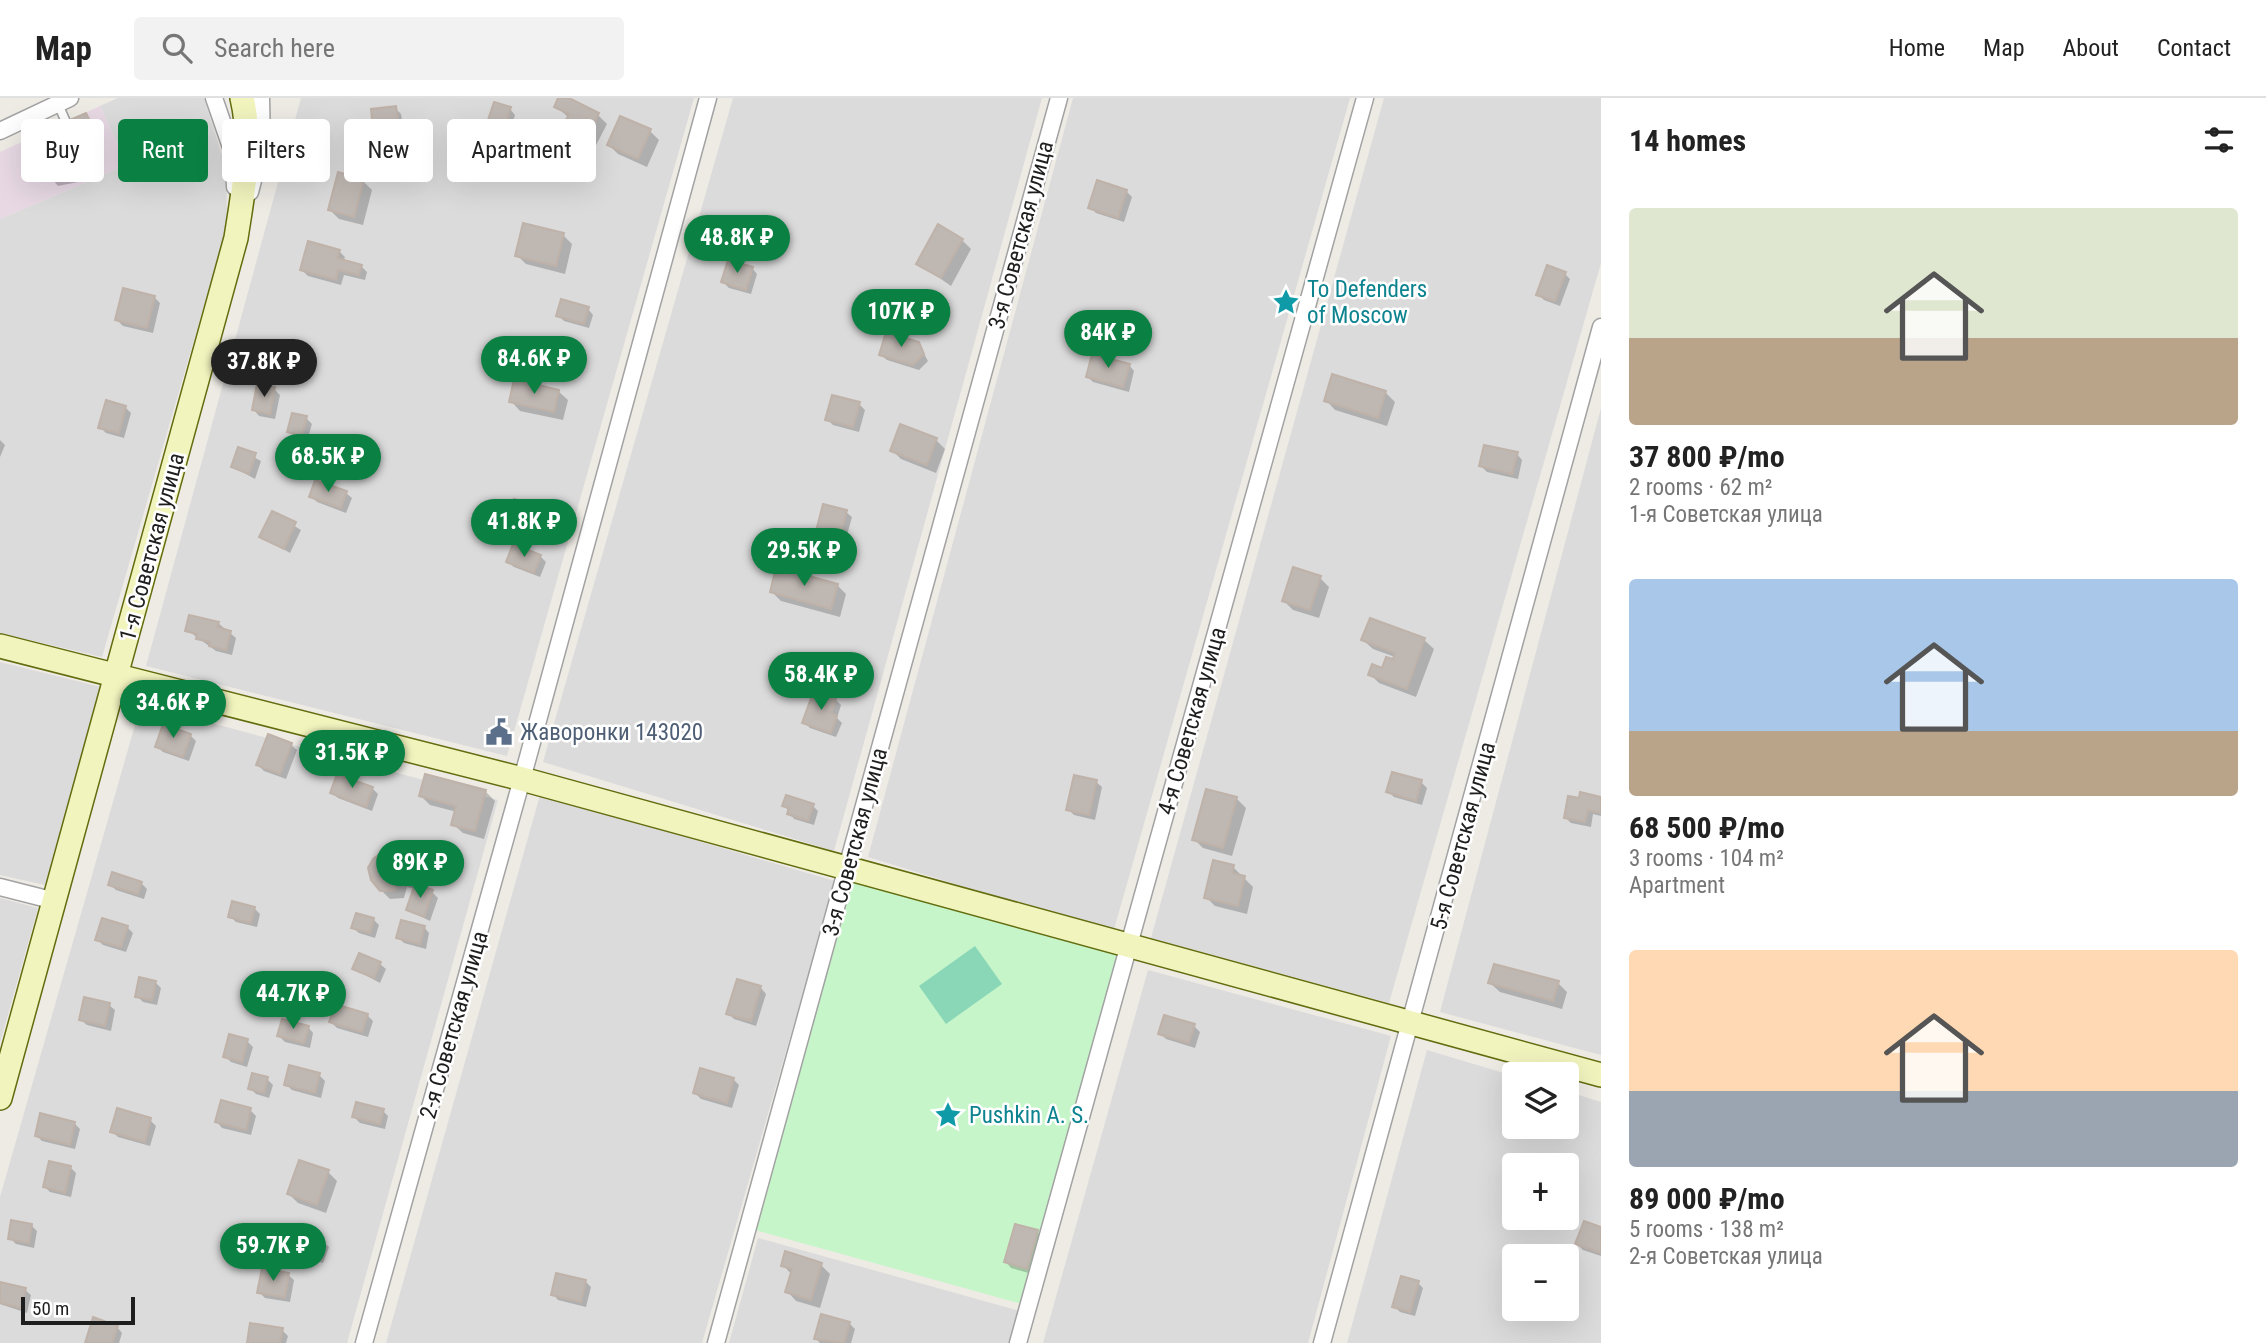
<!DOCTYPE html>
<meta charset="utf-8">
<style>
:root{--surface:#fff;--page:#f2f2f2;--text:#222;--muted:#767676;--line:#e0e0e0;--accent:#0b8043}
body{margin:0;font-family:"Roboto Condensed",sans-serif;background:var(--page);color:var(--text);height:100vh;display:flex;flex-direction:column;font-size:26px;white-space:nowrap}
*{box-sizing:border-box;margin:0}
p{font-size:23px;color:var(--muted)}
.icon{flex:none;width:38px;height:38px;fill:none;stroke:currentColor;stroke-width:2;stroke-linecap:round;stroke-linejoin:round}
.map{position:relative;flex:1;overflow:hidden}
.details{display:flex;flex-direction:column;background:var(--surface);width:665px}
.details>*{flex:none}
.top-card{position:absolute;left:21px;top:21px;width:665px;height:63px;display:flex;gap:14px}
.controls{position:absolute;left:1502px;top:964px;display:grid;gap:14px}
.controls a{display:grid;place-items:center;width:77px;height:77px;border-radius:7px;background:var(--surface);box-shadow:0 7px 28px #0002;font-size:35px}
.scale{position:absolute;left:21px;bottom:18px;width:114px;box-sizing:border-box;padding-left:7px;border:4px solid #1e1e1e;border-top:0;font-size:19px;line-height:24px;white-space:nowrap;color:#1e1e1e;-webkit-text-stroke:5px #fff;paint-order:stroke}
.price{position:absolute;translate:-50% -60px;padding:0 16px;border-radius:24px;background:var(--accent);color:#fff;font-size:23px;line-height:46px;filter:drop-shadow(0 2px 4px #0008)}
.price::after{content:'';position:absolute;left:50%;top:42px;width:21px;height:16px;margin-left:-10px;background:inherit;clip-path:polygon(0 0,100% 0,50% 100%)}
.price.current{background:#222;color:#fff}
ul{padding:0;list-style:none}
li{display:grid;align-content:center;gap:14px;height:371px;padding:0 28px}
li span{display:grid;place-items:center;height:217px;border-radius:7px;color:#555}
li>.icon{margin-inline-start:auto}
span .icon{width:126px;height:126px;fill:#fffc;stroke-width:1}
li b{font-size:30px}
h2{display:flex;justify-content:space-between;align-items:center;height:84px;padding:0 28px;font-size:30px}
.tag{padding:0 24px;border-radius:7px;background:var(--surface);box-shadow:0 7px 28px #0002;font-size:24px;line-height:63px}
.tag.current{background:var(--accent);color:#fff}
header{display:flex;align-items:center;gap:42px;box-sizing:border-box;height:98px;padding:0 35px;background:var(--surface);border-bottom:2px solid var(--line)}
header strong{font-size:33px}
nav{display:flex;gap:38px;margin-inline-start:auto;font-size:24px}
.search{width:490px;height:63px;background:var(--page);display:flex;align-items:center;gap:18px;box-sizing:border-box;padding:0 24px;border-radius:7px;color:var(--muted);font-size:26px}
main{display:flex;flex:1;min-height:0}
.map>svg:first-child{display:block}
</style>
<header>
<strong>Map</strong>
<div class="search"><svg class="icon" aria-label="search" viewBox="0 0 24 24"><circle cx="10" cy="10" r="6"/><path d="M15 15l6 6"/></svg>Search here</div>
<nav><a>Home</a><a>Map</a><a>About</a><a>Contact</a></nav>
</header>
<main>
<div class="map">
<svg width="1601" height="1245" viewBox="0 0 1601 1245">
<rect width="100%" height="100%" fill="#eeebe5"/>
<path fill="#dcdbdb" fill-rule="evenodd" d="M118 0H204L226 70 227 128 102 559 0 535V121L127 67 100 8Z
M301 0H694L507 658 146 568Z
M733 0H1042L834 753 543 664Z
M1073 0H1350L1113 835 868 759Z
M1384 0H1601V165L1389 905 1151 840Z
M1601 310V957L1440 914Z
M0 564 101 589 45 787 0 777Z
M141 606 498 702 347 1245H0V1099Z
M540 697 835 783 702 1245H386Z
M0 800 38 810 0 945Z
M1148 872 1391 938 1308 1245H1043Z
M1427 952 1514 978V1029H1566V993L1601 1004V1245H1347ZM1514 1068H1566V1120H1514ZM1514 1158H1566V1211H1514Z
M758 1140 1020 1213 1011 1245H729Z"/>
<path fill="#e7d8e4" d="M100 8 127 67 0 121V54Z"/>
<path fill="#c6f5c9" d="M852 782 1119 856 1022 1206 755 1132Z"/>
<path fill="#8ad7b8" d="M975 848 1002 886 946 926 919 888Z"/>
<path fill="#0003" d="M560 0 598 17 607 26 591 57 570 47 560 37 569 20 556 8Z
M395 10 401 16 404 34 381 37 375 31Z
M510 11 515 17 503 56 488 51 482 46Z
M88 19 91 26 79 31 77 29Z
M197 33 203 39 202 52 193 51 187 45Z
M650 33 659 42 647 69 618 56 609 47Z
M78 55 83 61 88 82 58 88 53 82Z
M363 83 372 92 363 127 339 121 330 112Z
M1126 93 1132 99 1124 124 1096 115 1090 109Z
M563 137 572 146 565 176 526 166 517 157Z
M962 142 971 151 951 188 918 165Z
M339 153 345 159 343 164 361 168 367 174 365 182 344 177 341 187 308 178 302 172Z
M752 170 757 176 751 196 729 190 723 184Z
M1565 176 1570 181 1560 208 1544 202 1538 196Z
M154 199 160 205 153 235 123 228 117 222Z
M588 211 593 217 589 230 564 223 558 217Z
M918 245 928 263 919 272 887 262 881 257Z
M1129 267 1134 273 1129 294 1093 284 1088 279Z
M1334 278 1386 295 1395 304 1387 328 1335 312 1326 302Z
M274 291 280 297 275 321 259 318 254 312Z
M558 293 568 302 563 322 520 313 511 303Z
M859 306 865 312 859 334 833 327 827 321Z
M125 309 131 315 124 340 106 335 100 329Z
M306 320 312 326 307 343 295 339 289 334Z
M0 342 5 347 0 359Z
M936 342 945 351 936 375 901 361 892 352Z
M239 351 261 363 255 381 233 369Z
M1517 356 1522 362 1518 381 1487 374 1481 368Z
M346 395 352 400 346 415 317 404 311 398Z
M530 408 536 413 531 431 516 426 510 420Z
M846 414 852 419 844 448 822 442 817 437Z
M273 415 301 432 290 455 261 438Z
M540 458 546 464 540 479 514 469 508 464Z
M1320 480 1329 489 1319 520 1293 512 1284 503Z
M837 487 846 496 840 519 781 503 772 494Z
M1371 522 1424 542 1434 551 1416 599 1379 585 1370 576 1383 573 1395 559 1373 551 1363 542Z
M218 525 236 540 232 557 216 553 187 532Z
M835 601 841 607 837 620 842 625 836 639 810 630 804 624Z
M190 637 196 643 189 663 163 654 157 648Z
M291 647 297 652 286 681 264 673 258 667Z
M338 678 373 691 378 696 372 713 338 700 332 695Z
M426 678 486 694 495 703 484 741 463 735 453 726 457 714 430 707 421 698Z
M1096 684 1102 689 1095 722 1074 717 1068 711Z
M1421 684 1427 690 1422 707 1394 699 1388 693Z
M1208 693 1237 701 1246 710 1232 758 1203 750 1194 741Z
M1601 701V718L1593 716 1591 729 1571 725 1565 719Z
M784 707 813 708 818 713 814 727 794 721Z
M401 755 419 773 415 788 432 794 438 800 430 823 408 812 415 791 407 789 404 800 390 801 381 792Z
M1233 769 1253 789 1247 816 1215 808 1206 799Z
M141 785 147 791 144 801 116 792 110 786Z
M254 810 260 816 257 829 236 824 230 818Z
M373 821 379 827 375 840 359 835 353 830Z
M127 829 133 835 126 854 103 847 97 841Z
M424 829 429 835 426 851 404 845 398 839Z
M380 866 386 871 380 885 354 871Z
M738 883 761 890 766 896 756 928 734 921 728 915Z
M155 884 161 890 157 907 143 904 137 898Z
M1490 885H1558L1567 894 1562 911 1500 894Z
M109 907 115 912 111 933 87 927 81 922Z
M367 917 373 923 368 939 337 930 331 924Z
M1194 928 1200 934 1195 950 1166 941 1160 935Z
M308 929 313 935 310 950 285 944 279 938Z
M247 943 253 949 247 969 231 964 225 958Z
M319 977 325 983 321 1000 292 992 286 986Z
M267 981 273 987 269 1000 256 996 250 990Z
M733 981 739 987 732 1010 701 1001 695 995Z
M250 1012 256 1018 251 1037 222 1030 217 1024Z
M383 1013 388 1018 385 1031 360 1025 354 1019Z
M150 1022 156 1028 150 1048 118 1039 112 1033Z
M74 1025 80 1031 75 1051 42 1043 37 1038Z
M70 1069 76 1075 71 1099 50 1094 45 1089Z
M328 1074 337 1083 326 1115 298 1105 289 1096Z
M31 1127 37 1133 34 1150 16 1146 10 1140Z
M1601 1131V1158L1583 1152 1577 1146Z
M1037 1134 1043 1139 1032 1176 1011 1170 1006 1164Z
M323 1144 329 1149 323 1165 298 1157 292 1151Z
M783 1167H821L830 1176 820 1210 796 1203 787 1193 792 1177Z
M288 1177 294 1182 290 1204 265 1200 259 1194Z
M586 1184 591 1189 586 1209 558 1202 553 1196Z
M1418 1185 1423 1190 1415 1218 1400 1214 1394 1208Z
M25 1192 31 1197 27 1215 0 1206V1194Z
M849 1225 855 1231 851 1245H820L816 1241Z
M117 1229 122 1235 119 1245H86Z
M282 1232 288 1238 286 1245H249Z"/>
<path fill="#bfb7b2" stroke="#bfb2a9" stroke-width="2" d="M558 0H569L599 15 582 49 558 38 569 16 554 9Z
M494 4 511 9 497 51 480 46Z
M396 8 399 29 373 32 371 11Z
M86 15 90 23 76 30 72 21Z
M620 18 651 31 638 61 607 47Z
M187 30 198 32 196 47 185 46Z
M78 53 83 77 51 83 46 59Z
M338 74 364 81 354 119 328 112Z
M1097 82 1127 92 1118 120 1088 110Z
M523 125 564 135 556 168 515 158Z
M938 126 963 141 941 180 916 166Z
M308 143 340 152 337 160 362 167 359 177 338 172 336 182 300 172Z
M728 162 753 169 746 192 721 184Z
M1547 167 1566 174 1555 203 1536 197Z
M123 190 155 198 147 230 115 222Z
M561 201 589 209 584 226 556 218Z
M886 234 919 244 924 256 913 267 879 257Z
M1092 256 1130 266 1123 289 1086 279Z
M1332 276 1386 293 1378 320 1324 303Z
M514 281 559 292 554 314 509 304Z
M257 286 275 289 270 316 252 312Z
M832 297 860 304 853 329 825 322Z
M106 302 126 308 119 335 98 330Z
M292 315 307 318 302 338 287 334Z
M900 326 937 340 927 367 890 353Z
M1484 347 1518 354 1512 376 1479 368Z
M238 349 256 355 249 376 231 369Z
M315 382 347 393 341 410 309 399Z
M514 401 531 406 525 426 508 421Z
M823 406 847 412 839 443 815 437Z
M272 413 296 424 284 451 259 439Z
M513 446 541 457 534 475 506 464Z
M776 469 838 486 831 511 770 494Z
M1293 469 1321 478 1310 512 1282 503Z
M189 517 219 524 217 529 231 533 226 552 209 548 210 544 196 541 197 536 185 533Z
M1370 520 1425 540 1407 591 1368 577 1372 566 1382 570 1386 559 1393 561 1395 555 1361 542Z
M814 592 836 600 831 615 837 618 831 635 802 625Z
M163 626 191 636 183 659 155 649Z
M268 636 292 645 280 676 256 667Z
M1392 674 1422 682 1416 703 1386 694Z
M337 676 373 689 366 709 330 695Z
M425 676 486 692 475 733 451 727 456 708 419 698Z
M1074 677 1097 682 1089 717 1066 712Z
M1206 691 1237 699 1223 750 1192 742Z
M1580 694 1601 699V715L1588 712 1585 724 1564 720 1568 698 1579 700Z
M786 697 814 706 808 723 787 716 789 710 782 708Z
M390 749 402 754 401 758 411 763 405 783 398 781 395 792 380 793 371 782 368 770 373 761Z
M1213 762 1234 767 1232 775 1245 778 1238 808 1204 800Z
M112 774 142 784 138 796 108 787Z
M415 786 433 792 424 819 406 812Z
M232 803 255 809 251 825 228 819Z
M356 815 374 820 370 835 351 830Z
M102 820 128 828 121 849 95 842Z
M401 822 425 828 420 846 396 840Z
M359 855 381 864 374 880 352 871Z
M1494 866 1559 883 1553 903 1488 885Z
M139 879 156 883 152 902 135 899Z
M737 881 761 888 751 923 726 916Z
M84 899 110 905 105 928 79 922Z
M335 906 368 916 362 934 329 924Z
M1164 917 1195 926 1189 945 1158 936Z
M282 921 309 928 304 945 277 938Z
M229 936 248 941 242 964 223 959Z
M289 967 320 975 315 995 284 987Z
M700 970 734 980 727 1005 693 995Z
M252 975 268 979 264 995 248 991Z
M221 1002 251 1010 246 1032 215 1024Z
M356 1004 384 1011 380 1026 352 1019Z
M117 1010 151 1020 145 1044 110 1034Z
M40 1015 75 1024 70 1047 35 1038Z
M299 1062 329 1072 317 1107 287 1096Z
M49 1063 71 1068 65 1095 43 1089Z
M11 1122 32 1126 29 1145 8 1141Z
M1584 1123 1601 1129V1155L1575 1146Z
M1015 1126 1038 1132 1027 1171 1004 1164Z
M296 1133 324 1142 318 1160 290 1151Z
M785 1153 822 1165 811 1202 785 1194 792 1171 781 1168Z
M262 1170 289 1175 285 1199 257 1195Z
M556 1175 586 1182 581 1204 551 1197Z
M1401 1178 1419 1183 1410 1214 1392 1209Z
M0 1184 26 1190 21 1210 0 1205Z
M821 1216 850 1224 844 1245 814 1241Z
M93 1219 118 1228 112 1245H85Z
M250 1225 283 1230 280 1245H247Z"/>
<g fill="none" stroke-linecap="round" stroke-linejoin="round">
<defs>
<path id="lane" d="M58 6 74 42"/>
<path id="street" d="M214 0 234 58 235 89
M0 33 70 0
M250 94 262 48 261 0
M0 789 55 803
M364 1245 522 681 708 0
M716 1245 1059 0
M1018 1245 1365 0
M1322 1245 1601 229"/>
<path id="secondary" d="M0 548 522 681 1601 977
M0 1000 236 140C243 94 253 46 242 0"/>
</defs>
<use href="#lane" stroke="#a2a2a2" stroke-width="11"/>
<use href="#street" stroke="#a2a2a2" stroke-width="19"/>
<use href="#secondary" stroke="#636c0e" stroke-width="26"/>
<use href="#lane" stroke="#fff" stroke-width="8"/>
<use href="#street" stroke="#fff" stroke-width="16"/>
<use href="#secondary" stroke="#f2f4be" stroke-width="23"/>
</g>
<defs>
<symbol id="sight-bare" viewBox="-9 -9 18 18"><path d="M0-6L1.8-2.2L6-1.7L2.9 1.2L3.7 5.4L0 3.3L-3.7 5.4L-2.9 1.2L-6-1.7L-1.8-2.2Z" fill="#0f9aa8" stroke="#fff" stroke-width="2.5" paint-order="stroke"/></symbol>
<symbol id="civic-bare" viewBox="-9 -9 18 18"><path d="M-.6-6.5H3V-4.5H.6V-3L4-1V1h2V6H-6V1h2V-1L-.6-3ZM-1.2 2.5V6h2.4V2.5Z" fill="#5c6f8a" stroke="#fff" stroke-width="2.5" paint-order="stroke"/></symbol>
</defs>
<g fill-rule="evenodd">
<use href="#sight-bare" x="1267" y="185" width="38" height="38"/>
<use href="#civic-bare" x="480" y="615" width="38" height="38"/>
<use href="#sight-bare" x="929" y="998" width="38" height="38"/>
</g>
<g text-anchor="middle" dominant-baseline="central" stroke-width="5" stroke-linejoin="round" paint-order="stroke">
<g font-size="23" fill="#1e1e1e" stroke="#fff">
<text transform="translate(1021 137) rotate(-75)">3-я Советская улица</text>
<text transform="translate(152 449) rotate(-75)">1-я Советская улица</text>
<text transform="translate(1192 623) rotate(-74)">4-я Советская улица</text>
<text transform="translate(1463 738) rotate(-75)">5-я Советская улица</text>
<text transform="translate(855 744) rotate(-75)">3-я Советская улица</text>
<text transform="translate(454 927) rotate(-74)">2-я Советская улица</text>
</g>
<g font-size="23" fill="#0d838f" stroke="#fff" text-anchor="start">
<text x="1307" y="191">To Defenders<tspan x="1307" dy="26">of Moscow</tspan></text>
<text x="969" y="1017">Pushkin A. S.</text>
</g>
<g font-size="23" fill="#4e5e75" stroke="#fff" text-anchor="start">
<text x="520" y="634">Жаворонки 143020</text>
</g>
</g>
</svg>
<div class="controls">
<a><svg class="icon" aria-label="layers" viewBox="0 0 24 24"><path d="M12 4l9 5-9 5-9-5zM3 14l9 5 9-5"/></svg></a>
<a>+</a>
<a>−</a>
</div>
<div class="scale">50 m</div>
<b class="price" style="left:737px;top:177px">48.8K ₽</b>
<b class="price" style="left:901px;top:251px">107K ₽</b>
<b class="price" style="left:1108px;top:272px">84K ₽</b>
<b class="price" style="left:534px;top:298px">84.6K ₽</b>
<b class="price current" style="left:264px;top:301px">37.8K ₽</b>
<b class="price" style="left:328px;top:396px">68.5K ₽</b>
<b class="price" style="left:524px;top:461px">41.8K ₽</b>
<b class="price" style="left:804px;top:490px">29.5K ₽</b>
<b class="price" style="left:821px;top:614px">58.4K ₽</b>
<b class="price" style="left:173px;top:642px">34.6K ₽</b>
<b class="price" style="left:352px;top:692px">31.5K ₽</b>
<b class="price" style="left:420px;top:802px">89K ₽</b>
<b class="price" style="left:293px;top:933px">44.7K ₽</b>
<b class="price" style="left:273px;top:1185px">59.7K ₽</b>
<div class="top-card">
<a class="tag">Buy</a>
<a class="tag current">Rent</a>
<a class="tag">Filters</a>
<a class="tag">New</a>
<a class="tag">Apartment</a>
</div>
</div>
<section class="details">
<h2>14 homes<svg class="icon" aria-label="filters" viewBox="0 0 24 24"><path d="M4 7h16M4 17h16"/><circle cx="9" cy="7" r="2"/><circle cx="15" cy="17" r="2"/></svg></h2>
<ul>
<li><span style="background:linear-gradient(#dfe7d0 60%,#b9a48a 0)"><svg class="icon" aria-label="home" viewBox="0 0 24 24"><path d="M3 11l9-7 9 7M6 9v11h12V9"/></svg></span><div><b>37 800 ₽/mo</b><p>2 rooms · 62 m²</p><p>1-я Советская улица</p></div></li>
<li><span style="background:linear-gradient(#a9c7e8 70%,#b9a48a 0)"><svg class="icon" aria-label="home" viewBox="0 0 24 24"><path d="M3 11l9-7 9 7M6 9v11h12V9"/></svg></span><div><b>68 500 ₽/mo</b><p>3 rooms · 104 m²</p><p>Apartment</p></div></li>
<li><span style="background:linear-gradient(#ffd9b3 65%,#9aa5b1 0)"><svg class="icon" aria-label="home" viewBox="0 0 24 24"><path d="M3 11l9-7 9 7M6 9v11h12V9"/></svg></span><div><b>89 000 ₽/mo</b><p>5 rooms · 138 m²</p><p>2-я Советская улица</p></div></li>
</ul>
</section>
</main>
